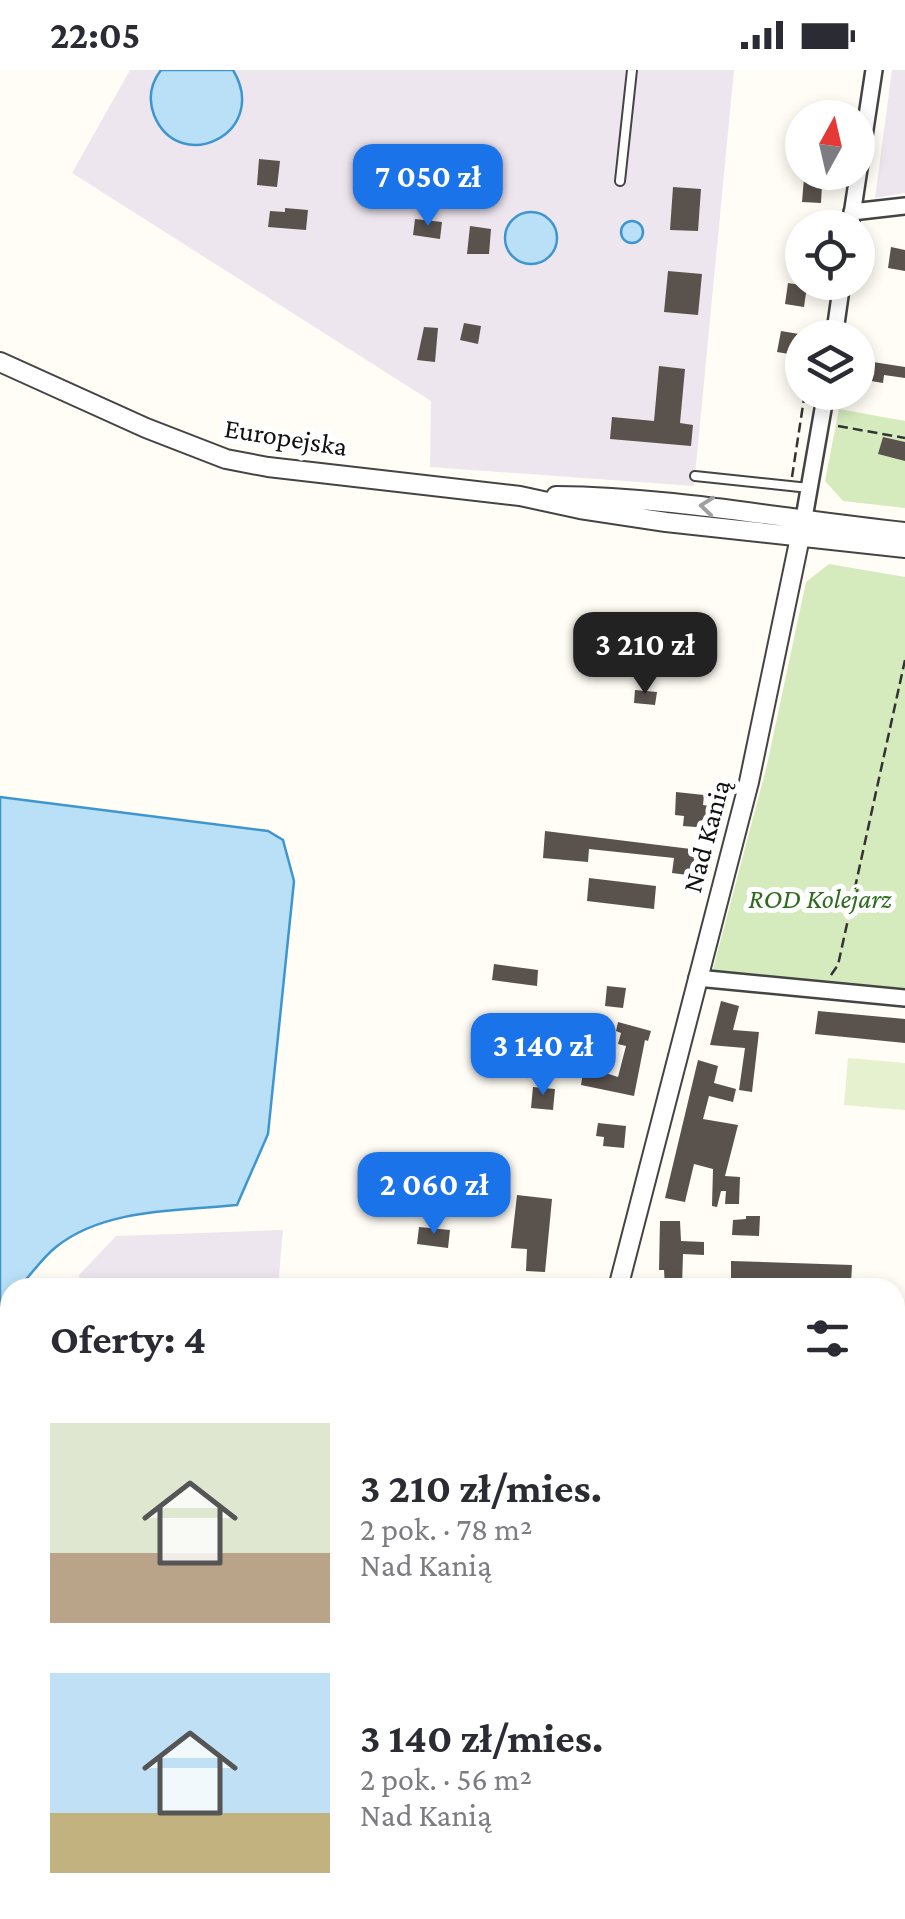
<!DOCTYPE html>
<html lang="pl">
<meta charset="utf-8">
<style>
:root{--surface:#fff;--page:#f2f2f3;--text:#2b2b33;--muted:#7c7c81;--accent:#1a73e8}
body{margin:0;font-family:"Crimson Pro",serif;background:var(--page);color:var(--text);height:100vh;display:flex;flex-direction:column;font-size:38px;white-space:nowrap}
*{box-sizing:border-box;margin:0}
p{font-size:32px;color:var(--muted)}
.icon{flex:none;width:55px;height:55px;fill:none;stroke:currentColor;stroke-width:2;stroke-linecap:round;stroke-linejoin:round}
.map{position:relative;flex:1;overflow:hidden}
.details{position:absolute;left:0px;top:1208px;width:905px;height:642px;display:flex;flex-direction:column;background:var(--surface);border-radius:30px 30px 0 0;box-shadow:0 5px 15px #0003}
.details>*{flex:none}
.needle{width:65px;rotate:8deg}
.buttons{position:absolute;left:785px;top:30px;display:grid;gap:20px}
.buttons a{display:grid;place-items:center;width:90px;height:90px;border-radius:50%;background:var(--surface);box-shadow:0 5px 15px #0003;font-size:50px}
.price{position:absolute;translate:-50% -85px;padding:0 22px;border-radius:20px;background:var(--accent);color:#fff;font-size:32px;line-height:65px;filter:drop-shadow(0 2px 5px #0008)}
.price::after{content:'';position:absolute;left:50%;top:60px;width:30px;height:22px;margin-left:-15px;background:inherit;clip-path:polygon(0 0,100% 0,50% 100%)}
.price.active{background:#222;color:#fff}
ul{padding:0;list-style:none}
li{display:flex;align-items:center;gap:30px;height:250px;padding:0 50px}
li span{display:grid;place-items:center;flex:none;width:280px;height:200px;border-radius:0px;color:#555}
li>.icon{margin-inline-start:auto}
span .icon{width:120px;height:120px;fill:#fffc;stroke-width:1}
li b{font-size:42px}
h2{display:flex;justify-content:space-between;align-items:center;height:120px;padding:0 50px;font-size:42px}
.status{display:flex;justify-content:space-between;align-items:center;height:70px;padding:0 50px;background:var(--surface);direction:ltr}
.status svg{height:28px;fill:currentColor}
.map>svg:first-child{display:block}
</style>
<div class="status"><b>22:05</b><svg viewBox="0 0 49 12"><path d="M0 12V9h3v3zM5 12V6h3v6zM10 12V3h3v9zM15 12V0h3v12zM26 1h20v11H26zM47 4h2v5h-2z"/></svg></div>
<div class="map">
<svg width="905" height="1849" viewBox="0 0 905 1849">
<rect width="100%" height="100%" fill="#fffdf5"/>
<path fill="#eee6ef" d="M130 0H734L694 416 430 397 431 331 72 103Z
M892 0H905V123L875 128Z
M283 1160 278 1217H78L79 1205 116 1166Z
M0 1322 10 1323V1805L0 1786Z"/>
<path fill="#d5ebbd" d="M839 339 905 351V438L843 431 825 411Z
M829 494 905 507V920L712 903 767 695 806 512Z"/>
<path fill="#e6f2cf" d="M848 988 905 993V1040L844 1035Z"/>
<path fill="#b9e0f7" stroke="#3f96cf" stroke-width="2.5" d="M161 0H233C271 63 179 107 154 45 148 29 151 13 161 0Z
M505 168a26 26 0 1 1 52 0a26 26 0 1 1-52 0Z
M621 162a11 11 0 1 1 22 0a11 11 0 1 1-22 0Z
M0 727 268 761 283 770 294 811 268 1064 237 1135C179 1141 104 1138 56 1177 42 1188 31 1205 19 1217L10 1218V1227L0 1238Z"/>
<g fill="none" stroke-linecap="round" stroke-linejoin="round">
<path stroke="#b9e0f7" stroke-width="25" d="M0 1840 5 1849"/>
</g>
<path fill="#5a524d" d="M259 89 280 91 277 117 257 115Z
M804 108 814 109V115H822L821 133 802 132Z
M673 117 701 119 698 161 670 160Z
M285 138 308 140 306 160 268 157 270 141 285 142Z
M415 149 442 152 440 169 413 165Z
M470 156 491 159 489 184H467Z
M891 177 905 180V201L888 198Z
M668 201 702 204 698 245 664 242Z
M788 213 807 216 804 237 785 234Z
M464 253 481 256 478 274 460 270Z
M424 257 438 258 435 292 417 290Z
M781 261 799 264 795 285 777 282Z
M873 292 905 297V308L884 305 883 313 871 311Z
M659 296 685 299 680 353 693 355 691 376 610 369 612 347 654 351Z
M883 367 905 372V391L878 384Z
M635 620 657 622 655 635 634 633Z
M676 722 704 725 703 735 710 736 708 758 683 756 684 746 675 745Z
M545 761 699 780 695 806 672 803 674 788 589 779 588 792 543 788Z
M589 808 656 816 654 839 587 831Z
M494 894 538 900 537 916 492 910Z
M607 916 626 918 623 938 605 936Z
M721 931 739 936 733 960 759 962 752 1022 739 1020 745 978 710 975Z
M818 941 905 949V973L815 964Z
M618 952 651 961 648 971 645 970 634 1026 581 1015 584 996 618 1007 626 976 618 974 621 963 616 961Z
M698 990 718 996 714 1013 736 1019 733 1032 709 1026 703 1049 738 1055 725 1106 740 1107 739 1134H725L726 1121H721L717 1137 712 1136 713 1099 694 1094 685 1132 665 1128Z
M533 1017 555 1019 553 1040 531 1038Z
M598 1053 626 1056 624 1078 603 1076 604 1067 596 1066Z
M484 1086 506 1089 504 1106 476 1101 477 1088Z
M517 1125 552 1129 545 1202 526 1201 527 1179 511 1178Z
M746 1146H760L759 1166 732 1165 733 1150 746 1149Z
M660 1151H680L681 1171 704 1172V1185L683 1184 682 1216H665L664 1200H659Z
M419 1157 450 1160 448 1178 417 1174Z
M731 1191 852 1195 851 1214 731 1210Z"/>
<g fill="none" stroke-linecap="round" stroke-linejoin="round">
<defs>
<path id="service" d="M620 111 632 0
M695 406 809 418
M0 1304 10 1305
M70 1849 71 1840"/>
<path id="minor" d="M852 142 905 136
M850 158 874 0
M834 268 842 212
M804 448 826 322
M697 908 905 928"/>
<path id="tertiary" d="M0 292 146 358 226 389 268 397 520 426 580 439 666 452 905 478
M556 426C674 427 788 450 905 462
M618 1218 749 712 804 448
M570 1849V1840"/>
</defs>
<use href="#service" stroke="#444" stroke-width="12"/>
<use href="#minor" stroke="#444" stroke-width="20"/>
<use href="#tertiary" stroke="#444" stroke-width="22"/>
<path stroke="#333" stroke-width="2.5" stroke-dasharray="10 5" stroke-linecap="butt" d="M858 191 861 168
M838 356 905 368
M792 407 805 322
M831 905 838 895 905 590"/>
<use href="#service" stroke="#fff" stroke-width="8"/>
<use href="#minor" stroke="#fff" stroke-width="15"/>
<use href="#tertiary" stroke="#fff" stroke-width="18"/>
</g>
<defs><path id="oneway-chevron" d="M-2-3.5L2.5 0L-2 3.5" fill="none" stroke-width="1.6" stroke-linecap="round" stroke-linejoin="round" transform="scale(2.5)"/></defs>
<use stroke="#a0a0a0" href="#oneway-chevron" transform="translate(707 436) rotate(-174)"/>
<g text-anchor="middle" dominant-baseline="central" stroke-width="10" stroke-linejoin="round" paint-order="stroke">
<g font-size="28" fill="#111" stroke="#fff">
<text transform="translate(286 367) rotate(9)">Europejska</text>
<text transform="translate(706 766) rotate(-75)">Nad Kanią</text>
</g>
<g font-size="28" font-style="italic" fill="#2f6b1f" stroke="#fff">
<text x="820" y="828">ROD Kolejarz</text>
</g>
</g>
</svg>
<div class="buttons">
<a><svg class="needle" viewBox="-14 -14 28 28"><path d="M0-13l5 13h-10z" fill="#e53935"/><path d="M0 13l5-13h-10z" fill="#7c7c81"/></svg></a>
<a><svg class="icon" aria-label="locate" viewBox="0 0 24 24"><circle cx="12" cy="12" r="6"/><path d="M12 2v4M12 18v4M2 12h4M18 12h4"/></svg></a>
<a><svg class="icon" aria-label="layers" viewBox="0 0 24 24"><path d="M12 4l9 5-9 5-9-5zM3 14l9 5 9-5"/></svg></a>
</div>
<b class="price" style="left:428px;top:159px">7 050 zł</b>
<b class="price active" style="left:645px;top:627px">3 210 zł</b>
<b class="price" style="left:543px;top:1028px">3 140 zł</b>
<b class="price" style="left:434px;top:1167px">2 060 zł</b>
<section class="details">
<h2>Oferty: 4<svg class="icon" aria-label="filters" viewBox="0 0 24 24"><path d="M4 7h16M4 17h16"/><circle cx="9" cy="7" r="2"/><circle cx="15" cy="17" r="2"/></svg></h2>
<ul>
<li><span style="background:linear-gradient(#dfe7d0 65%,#b9a48a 0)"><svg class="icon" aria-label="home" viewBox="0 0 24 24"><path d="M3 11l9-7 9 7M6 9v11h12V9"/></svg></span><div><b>3 210 zł/mies.</b><p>2 pok. · 78 m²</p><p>Nad Kanią</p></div></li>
<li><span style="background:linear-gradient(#bfe0f5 70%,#c2b280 0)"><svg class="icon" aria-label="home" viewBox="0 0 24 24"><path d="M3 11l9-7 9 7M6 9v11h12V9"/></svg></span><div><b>3 140 zł/mies.</b><p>2 pok. · 56 m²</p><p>Nad Kanią</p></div></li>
</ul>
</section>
</div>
